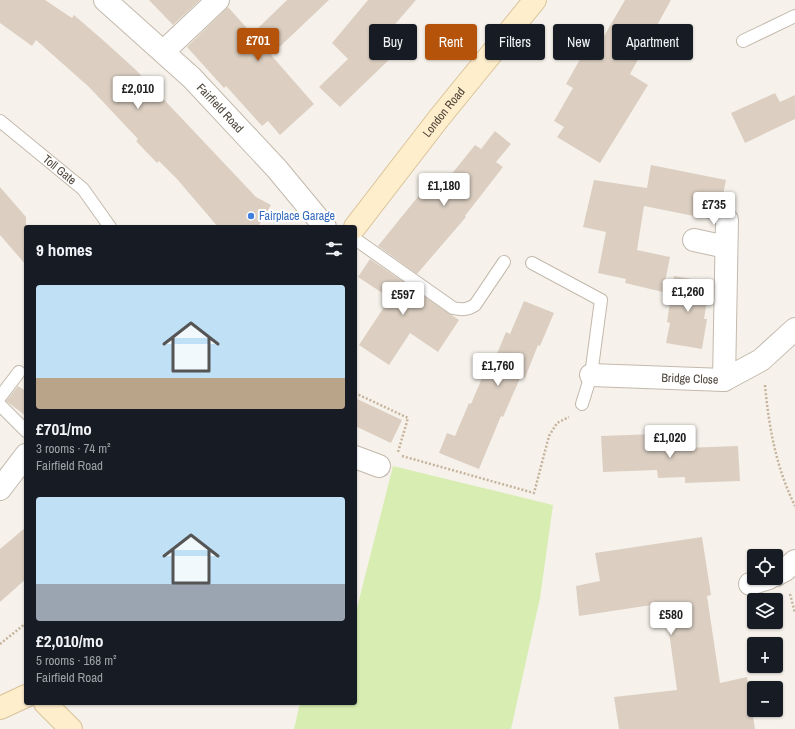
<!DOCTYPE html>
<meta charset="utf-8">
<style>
:root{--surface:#171b24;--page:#20242c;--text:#f1f3f6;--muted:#9ea1a6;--accent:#b45309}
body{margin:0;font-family:"Archivo Narrow",sans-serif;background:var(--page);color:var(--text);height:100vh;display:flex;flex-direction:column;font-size:15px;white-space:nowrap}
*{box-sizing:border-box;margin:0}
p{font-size:13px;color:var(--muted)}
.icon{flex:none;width:22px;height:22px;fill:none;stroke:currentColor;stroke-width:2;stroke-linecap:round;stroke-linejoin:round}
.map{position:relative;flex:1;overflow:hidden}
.drawer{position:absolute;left:24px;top:225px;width:333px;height:480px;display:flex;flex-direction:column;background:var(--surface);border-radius:4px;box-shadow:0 1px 3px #0004}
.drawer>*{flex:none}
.top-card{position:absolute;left:369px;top:24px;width:366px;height:36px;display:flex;gap:8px}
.controls{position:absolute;left:747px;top:549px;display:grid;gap:8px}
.controls a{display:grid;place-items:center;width:36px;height:36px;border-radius:4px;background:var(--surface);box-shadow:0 1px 3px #0004;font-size:20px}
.price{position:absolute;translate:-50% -34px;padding:0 9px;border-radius:4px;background:#fff;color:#222;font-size:13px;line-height:26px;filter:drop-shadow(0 1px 2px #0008)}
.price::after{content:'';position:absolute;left:50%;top:24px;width:12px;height:9px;margin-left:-6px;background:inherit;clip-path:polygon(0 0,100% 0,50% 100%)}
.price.current{background:var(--accent);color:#fff}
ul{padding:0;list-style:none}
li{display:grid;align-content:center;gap:8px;height:212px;padding:0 12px}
li span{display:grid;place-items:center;height:124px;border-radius:4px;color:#555}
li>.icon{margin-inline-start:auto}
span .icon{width:72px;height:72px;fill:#fffc;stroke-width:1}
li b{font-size:17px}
h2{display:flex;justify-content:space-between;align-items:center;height:48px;padding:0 12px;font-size:17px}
.pill{padding:0 14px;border-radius:4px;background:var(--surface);box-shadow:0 1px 3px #0004;font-size:14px;line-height:36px}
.pill.current{background:var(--accent);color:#fff}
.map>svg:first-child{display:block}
</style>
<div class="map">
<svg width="795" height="729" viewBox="0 0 795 729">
<rect width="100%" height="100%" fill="#f6f2eb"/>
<path fill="#d7edb1" d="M393 466 553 505 540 598 511 729H294L300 703H355V610L357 608Z"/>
<path fill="#dccfc2" d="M0 0H45L72 18 74 15 104 41 136 70 256 197 271 205 258 227H218L177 179 159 161 157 163 136 141 138 139 89 87 36 40 32 46 0 23Z
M149 0H200L173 25Z
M287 0H329L271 55 314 104 280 135 268 121 262 126 226 86 224 88 187 47 228 7 252 34Z
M368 0H416L383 38 397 52 340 107 319 87 348 59 332 43Z
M625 0H671L630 74 648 85 600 163 557 137 564 127 554 121 573 88 566 84 592 38 600 43Z
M775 93 780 102 795 95V119L745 143 731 113Z
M495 131 511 144 496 162 503 167 465 216 466 217 417 274 378 246 433 178 442 186 475 145 481 149Z
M651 165 726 180 720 210 716 214 714 220 644 206 637 250 670 257 663 292 625 283 626 279 598 273 606 232 583 227 594 180 647 188Z
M0 187 26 217V265L0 235Z
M370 259 459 320 438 352 410 333 389 365 359 345 390 298 358 277Z
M674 276 710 282 704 319H707L702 349 666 343 670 323 667 322Z
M524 301 554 313 540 346 538 345 525 378 521 376 503 417 501 416 479 469 439 453 447 433 455 436 469 403 471 404 485 371 489 373 506 332 510 334Z
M18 386 26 391V416L6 401Z
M355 398 402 420 391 443 355 426Z
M655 434 656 442H684V448L738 446 740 481 685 483V477L658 478 657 470 603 472 601 436Z
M26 527V579L0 602V549Z
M702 537 711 595 707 596 720 683 747 677 755 729H619L614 697 677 690 665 603 579 616 576 586 600 581 595 553Z"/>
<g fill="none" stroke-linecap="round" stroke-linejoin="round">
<defs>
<g id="lane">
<path d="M743 41 795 16"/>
<path id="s1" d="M0 121 83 189 110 227"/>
<path d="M355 239 453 308C462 310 467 310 475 305L504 262"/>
<path d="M532 263 601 300 591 375 582 404"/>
<path d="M0 397 19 372"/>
<path d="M0 405 26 431"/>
</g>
<g id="street">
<path id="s2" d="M105 0 192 78 277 169 325 227"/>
<path d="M164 51 218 0"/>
<path d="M694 240 726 247"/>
<path id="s3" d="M591 375 724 380 761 360 795 329"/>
<path d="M724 380 727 220"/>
<path d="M355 457 379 466"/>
<path d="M0 489 26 455"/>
<path d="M776 575 785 570 795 561"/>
<path d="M750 584 769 578"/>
</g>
<g id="secondary">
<path id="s4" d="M355 227 439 118 535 0"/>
<path d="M45 703 71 729"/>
<path d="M0 708 26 696"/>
</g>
</defs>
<use href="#lane" stroke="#c3b9ac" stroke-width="14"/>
<use href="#street" stroke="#c3b9ac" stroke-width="24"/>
<use href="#secondary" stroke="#d9c298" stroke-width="24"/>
<path stroke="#c6b39c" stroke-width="2.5" stroke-dasharray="2 2" stroke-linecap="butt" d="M765 385C769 428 776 467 795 506
M355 393 408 418 398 452
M402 456 534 493 549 436 557 423 569 417
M790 594 795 613
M0 644 26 623"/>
<use href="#lane" stroke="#fff" stroke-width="12"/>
<use href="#street" stroke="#fff" stroke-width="22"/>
<use href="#secondary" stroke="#fec" stroke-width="22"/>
</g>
<circle fill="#3f7fe0" stroke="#fff" stroke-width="1.5" cx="251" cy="216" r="4"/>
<g text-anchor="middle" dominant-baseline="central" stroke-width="4" stroke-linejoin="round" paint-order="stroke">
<g font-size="12" fill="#4b4238" stroke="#fff">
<text stroke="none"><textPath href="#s2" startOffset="158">Fairfield Road</textPath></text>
<text stroke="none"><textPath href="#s4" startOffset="145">London Road</textPath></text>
<text stroke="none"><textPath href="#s1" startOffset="77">Toll Gate</textPath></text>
<text stroke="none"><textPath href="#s3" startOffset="99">Bridge Close</textPath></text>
</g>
<g font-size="12" fill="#366cbe" stroke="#fff" text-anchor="start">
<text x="259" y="216">Fairplace Garage</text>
</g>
</g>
</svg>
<div class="controls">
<a><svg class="icon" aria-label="locate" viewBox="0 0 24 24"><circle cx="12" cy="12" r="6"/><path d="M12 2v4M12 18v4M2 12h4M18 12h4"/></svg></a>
<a><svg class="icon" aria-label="layers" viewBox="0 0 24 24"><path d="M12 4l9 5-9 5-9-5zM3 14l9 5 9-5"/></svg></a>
<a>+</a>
<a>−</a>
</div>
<b class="price current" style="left:258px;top:62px">£701</b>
<b class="price" style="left:138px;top:110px">£2,010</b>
<b class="price" style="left:444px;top:207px">£1,180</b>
<b class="price" style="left:714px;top:226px">£735</b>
<b class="price" style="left:688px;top:313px">£1,260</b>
<b class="price" style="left:403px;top:316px">£597</b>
<b class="price" style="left:498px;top:387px">£1,760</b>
<b class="price" style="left:670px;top:459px">£1,020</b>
<b class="price" style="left:671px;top:636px">£580</b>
<div class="top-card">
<a class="pill">Buy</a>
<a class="pill current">Rent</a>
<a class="pill">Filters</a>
<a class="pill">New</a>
<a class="pill">Apartment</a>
</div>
<section class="drawer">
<h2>9 homes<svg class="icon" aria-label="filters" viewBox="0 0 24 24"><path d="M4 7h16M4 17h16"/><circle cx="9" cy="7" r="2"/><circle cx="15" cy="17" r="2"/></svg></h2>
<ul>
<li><span style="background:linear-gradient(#bfe0f5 75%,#b9a48a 0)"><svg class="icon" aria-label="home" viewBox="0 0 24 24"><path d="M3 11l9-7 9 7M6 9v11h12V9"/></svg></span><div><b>£701/mo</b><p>3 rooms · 74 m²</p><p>Fairfield Road</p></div></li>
<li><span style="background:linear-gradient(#bfe0f5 70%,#9aa5b1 0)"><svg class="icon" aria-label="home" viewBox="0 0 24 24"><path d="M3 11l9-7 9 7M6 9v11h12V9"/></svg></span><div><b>£2,010/mo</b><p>5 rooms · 168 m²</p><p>Fairfield Road</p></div></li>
</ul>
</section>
</div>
